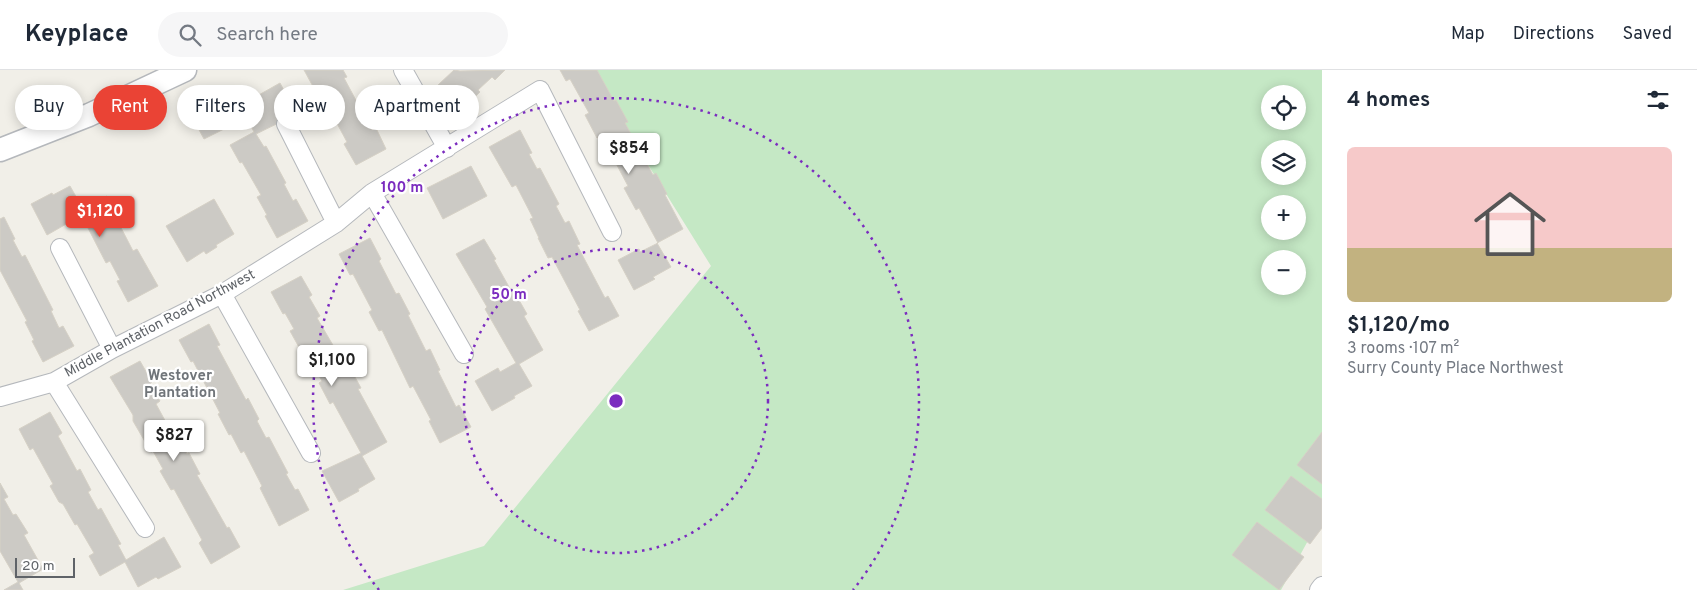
<!DOCTYPE html>
<meta charset="utf-8">
<style>
:root{--surface:#fff;--page:#f6f6f7;--text:#1f2937;--muted:#747a83;--line:#e0e1e3;--accent:#ea4335}
body{margin:0;font-family:Overpass,sans-serif;background:var(--page);color:var(--text);height:100vh;display:flex;flex-direction:column;font-size:19px;white-space:nowrap}
*{box-sizing:border-box;margin:0}
p{font-size:16px;color:var(--muted)}
.icon{flex:none;width:28px;height:28px;fill:none;stroke:currentColor;stroke-width:2;stroke-linecap:round;stroke-linejoin:round}
.map{position:relative;flex:1;overflow:hidden}
.side{display:flex;flex-direction:column;background:var(--surface);width:375px}
.side>*{flex:none}
.hud{position:absolute;left:15px;top:15px;width:475px;height:45px;display:flex;gap:10px}
.buttons{position:absolute;left:1261px;top:15px;display:grid;gap:10px}
.buttons a{display:grid;place-items:center;width:45px;height:45px;border-radius:50%;background:var(--surface);box-shadow:0 2px 12px #0003;font-size:25px}
.scale{position:absolute;left:15px;bottom:12px;width:60px;box-sizing:border-box;padding-left:5px;border:2px solid #5f6368;border-top:0;font-size:14px;line-height:18px;white-space:nowrap;color:#5f6368;-webkit-text-stroke:4px #fff;paint-order:stroke}
.price{position:absolute;translate:-50% -42px;padding:0 11px;border-radius:5px;background:#fff;color:#222;font-size:16px;line-height:32px;filter:drop-shadow(0 1px 2px #0008)}
.price::after{content:'';position:absolute;left:50%;top:30px;width:15px;height:11px;margin-left:-8px;background:inherit;clip-path:polygon(0 0,100% 0,50% 100%)}
.price.current{background:var(--accent);color:#fff}
ul{padding:0;list-style:none}
li{display:grid;align-content:center;gap:10px;height:265px;padding:0 25px}
li+li{border-top:1px solid var(--line)}
li span{display:grid;place-items:center;height:155px;border-radius:8px;color:#555}
li>.icon{margin-inline-start:auto}
span .icon{width:90px;height:90px;fill:#fffc;stroke-width:1}
li b{font-size:21px}
h2{display:flex;justify-content:space-between;align-items:center;height:60px;padding:0 25px;font-size:21px}
.pill{padding:0 18px;border-radius:22px;background:var(--surface);box-shadow:0 2px 12px #0003;font-size:18px;line-height:45px}
.pill.current{background:var(--accent);color:#fff}
header{display:flex;align-items:center;gap:30px;box-sizing:border-box;height:70px;padding:0 25px;background:var(--surface);border-bottom:1px solid var(--line)}
header strong{font-size:24px}
nav{display:flex;gap:28px;margin-inline-start:auto;font-size:18px}
.search{width:350px;height:45px;background:var(--page);display:flex;align-items:center;gap:12px;box-sizing:border-box;padding:0 18px;border-radius:28px;color:var(--muted);font-size:19px}
main{display:flex;flex:1;min-height:0}
.map>svg:first-child{display:block}
</style>
<header>
<strong>Keyplace</strong>
<div class="search"><svg class="icon" aria-label="search" viewBox="0 0 24 24"><circle cx="10" cy="10" r="6"/><path d="M15 15l6 6"/></svg>Search here</div>
<nav><a>Map</a><a>Directions</a><a>Saved</a></nav>
</header>
<main>
<div class="map">
<svg width="1322" height="520" viewBox="0 0 1322 520">
<rect width="100%" height="100%" fill="#f1efe8"/>
<path fill="#c5e8c5" fill-rule="evenodd" d="M589 0H1322V445L1281 520H343L484 476 711 196ZM1270 24H1298V51H1270ZM1270 79H1298V106H1270ZM1270 134H1298V161H1270ZM1270 189H1298V216H1270Z"/>
<path fill="#cccac5" stroke="#d6d1c6" d="M304 0H343L347 7 344 8 372 60 376 58 386 79 356 95 344 74 347 72 319 20 316 22Z
M454 0 460 1 505 0 495 10 492 7 478 20 480 22 461 40 438 15Z
M560 0H597L614 31 616 30 628 52 625 53 653 105 656 103 667 124 665 125 683 159 657 173 671 197 653 207 655 209 634 220 618 190 639 179 640 182 658 173 639 138 636 140 624 118 628 116 601 65 597 68 585 45 589 43 570 9 566 11Z
M280 13 297 44 256 64 264 77 266 76 286 113 284 114 293 131 296 129 308 151 277 168 265 146 267 145 257 127 261 125 242 92 240 93 230 75 254 62 241 37 258 28 257 26Z
M192 22 199 35 187 40 181 27Z
M219 30 232 55 204 69 191 45Z
M520 60 532 83 529 84 537 99 540 98 559 134 556 136 565 153 569 151 580 174 577 175 605 228 608 226 619 246 589 261 578 241 580 240 552 187 548 188 538 168H539L530 149 533 148 516 115 512 117 489 77Z
M471 96 487 126 443 149 427 118Z
M70 116 83 139 107 126 117 145 115 146 133 181 137 179 158 216 128 232 117 211 120 210 110 191 106 193 88 158 90 157 82 142 67 150 68 153 47 165 31 134 52 123 53 125Z
M214 129 234 164 216 175 217 177 206 184 204 181 187 192 166 156Z
M4 147 15 169 13 170 22 187 25 185 53 240 51 241 59 258 63 256 74 276 43 292 32 271 34 270 25 252 27 251 0 200V149Z
M370 168 381 189 379 191 396 224 399 223 410 244 408 245 426 281 430 279 440 300 438 301 456 337 459 335 471 357 440 373 429 351 431 350 413 316 410 318 382 260 379 261 369 242 372 240 353 204 350 205 339 184Z
M484 169 496 189 494 190 513 224 515 223 527 244 524 246 543 280 519 294 532 316 514 326 515 328 492 341 475 311 498 298 500 302 516 293 485 239 487 237 456 184Z
M301 206 312 225 309 227 320 246 317 248 347 299 350 298 361 318 358 319 387 372 362 386 375 409 358 419 359 421 339 432 322 401 361 383 333 332 330 334 319 313 322 311 313 295 310 297 290 261 294 259 285 243 283 244 271 222Z
M209 254 220 275 217 276 246 330 248 328 259 349 257 351 266 368 269 367 288 403 286 404 295 420 298 419 309 440 279 456 260 418 262 416 244 381 241 383 231 364 229 365 218 344 220 343 193 291 191 292 179 270Z
M140 291 152 312 150 314 160 331 156 334 174 367 177 366 187 384 189 383 200 404 197 405 227 458 229 457 240 477 211 494 199 473 202 470 174 419 171 420 160 401 163 399 153 381 151 382 133 351V345L110 307Z
M50 342 62 363 58 366 77 401 80 399 91 420 88 422 98 440 101 438 121 474 118 475 126 490 164 467 181 497 158 509 156 507 138 517 125 492 100 506 89 486 94 483 77 454 75 455 63 434 59 432 50 416 53 414 33 378 30 380 19 359Z
M1322 362V414L1297 395Z
M1291 406 1322 429V458L1310 474 1265 440Z
M0 413 8 427 4 429 13 445 16 444 28 463 24 465 43 499 19 513 23 520H4L18 512 0 481Z
M1257 452 1304 487 1279 520 1232 485Z"/>
<g fill="none" stroke-linecap="round" stroke-linejoin="round">
<defs>
<path id="minor" d="M403 0 447 78
M286 54 336 153
M372 123 464 284
M60 178 112 279
M222 224 311 383
M54 312 145 458
M0 327 54 312 112 279 222 224 336 153 372 123 540 20 612 162
M1319 520 1322 516"/>
<path id="tertiary" d="M0 80 89 45 185 0"/>
</defs>
<use href="#minor" stroke="#b5b8bc" stroke-width="20"/>
<use href="#tertiary" stroke="#b5b8bc" stroke-width="25"/>
<use href="#minor" stroke="#fff" stroke-width="18"/>
<use href="#tertiary" stroke="#fff" stroke-width="22"/>
</g>
<g fill="none" stroke="#7b2cbf" stroke-width="2.5" stroke-dasharray="2.5 5">
<circle cx="616" cy="331" r="152"/>
<path d="M379 520A303 303 0 1 1 853 520"/>
</g>
<g text-anchor="middle" dominant-baseline="central" stroke-width="4.5" stroke-linejoin="round" paint-order="stroke">
<g font-size="14" fill="#5f6368" stroke="#fff">
<text transform="translate(160 254) rotate(-28)">Middle Plantation Road Northwest</text>
</g>
<g font-size="15" font-weight="bold" fill="#70757a" stroke="#fff">
<text x="180" y="306">Westover<tspan x="180" dy="17">Plantation</tspan></text>
</g>
</g>
<circle cx="616" cy="331" r="8" fill="#7b2cbf" stroke="#fff" stroke-width="2.5"/>
<g font-size="15" text-anchor="middle" font-weight="bold" fill="#7b2cbf" stroke="#fff" stroke-width="4.5" stroke-linejoin="round" paint-order="stroke">
<text x="402" y="122">100 m</text>
<text x="509" y="229">50 m</text>
</g>
</svg>
<div class="buttons">
<a><svg class="icon" aria-label="locate" viewBox="0 0 24 24"><circle cx="12" cy="12" r="6"/><path d="M12 2v4M12 18v4M2 12h4M18 12h4"/></svg></a>
<a><svg class="icon" aria-label="layers" viewBox="0 0 24 24"><path d="M12 4l9 5-9 5-9-5zM3 14l9 5 9-5"/></svg></a>
<a>+</a>
<a>−</a>
</div>
<div class="scale">20 m</div>
<b class="price" style="left:629px;top:105px">$854</b>
<b class="price current" style="left:100px;top:168px">$1,120</b>
<b class="price" style="left:332px;top:317px">$1,100</b>
<b class="price" style="left:174px;top:392px">$827</b>
<div class="hud">
<a class="pill">Buy</a>
<a class="pill current">Rent</a>
<a class="pill">Filters</a>
<a class="pill">New</a>
<a class="pill">Apartment</a>
</div>
</div>
<section class="side">
<h2>4 homes<svg class="icon" aria-label="filters" viewBox="0 0 24 24"><path d="M4 7h16M4 17h16"/><circle cx="9" cy="7" r="2"/><circle cx="15" cy="17" r="2"/></svg></h2>
<ul>
<li><span style="background:linear-gradient(#f6c9c9 65%,#c2b280 0)"><svg class="icon" aria-label="home" viewBox="0 0 24 24"><path d="M3 11l9-7 9 7M6 9v11h12V9"/></svg></span><div><b>$1,120/mo</b><p>3 rooms · 107 m²</p><p>Surry County Place Northwest</p></div></li>
</ul>
</section>
</main>
